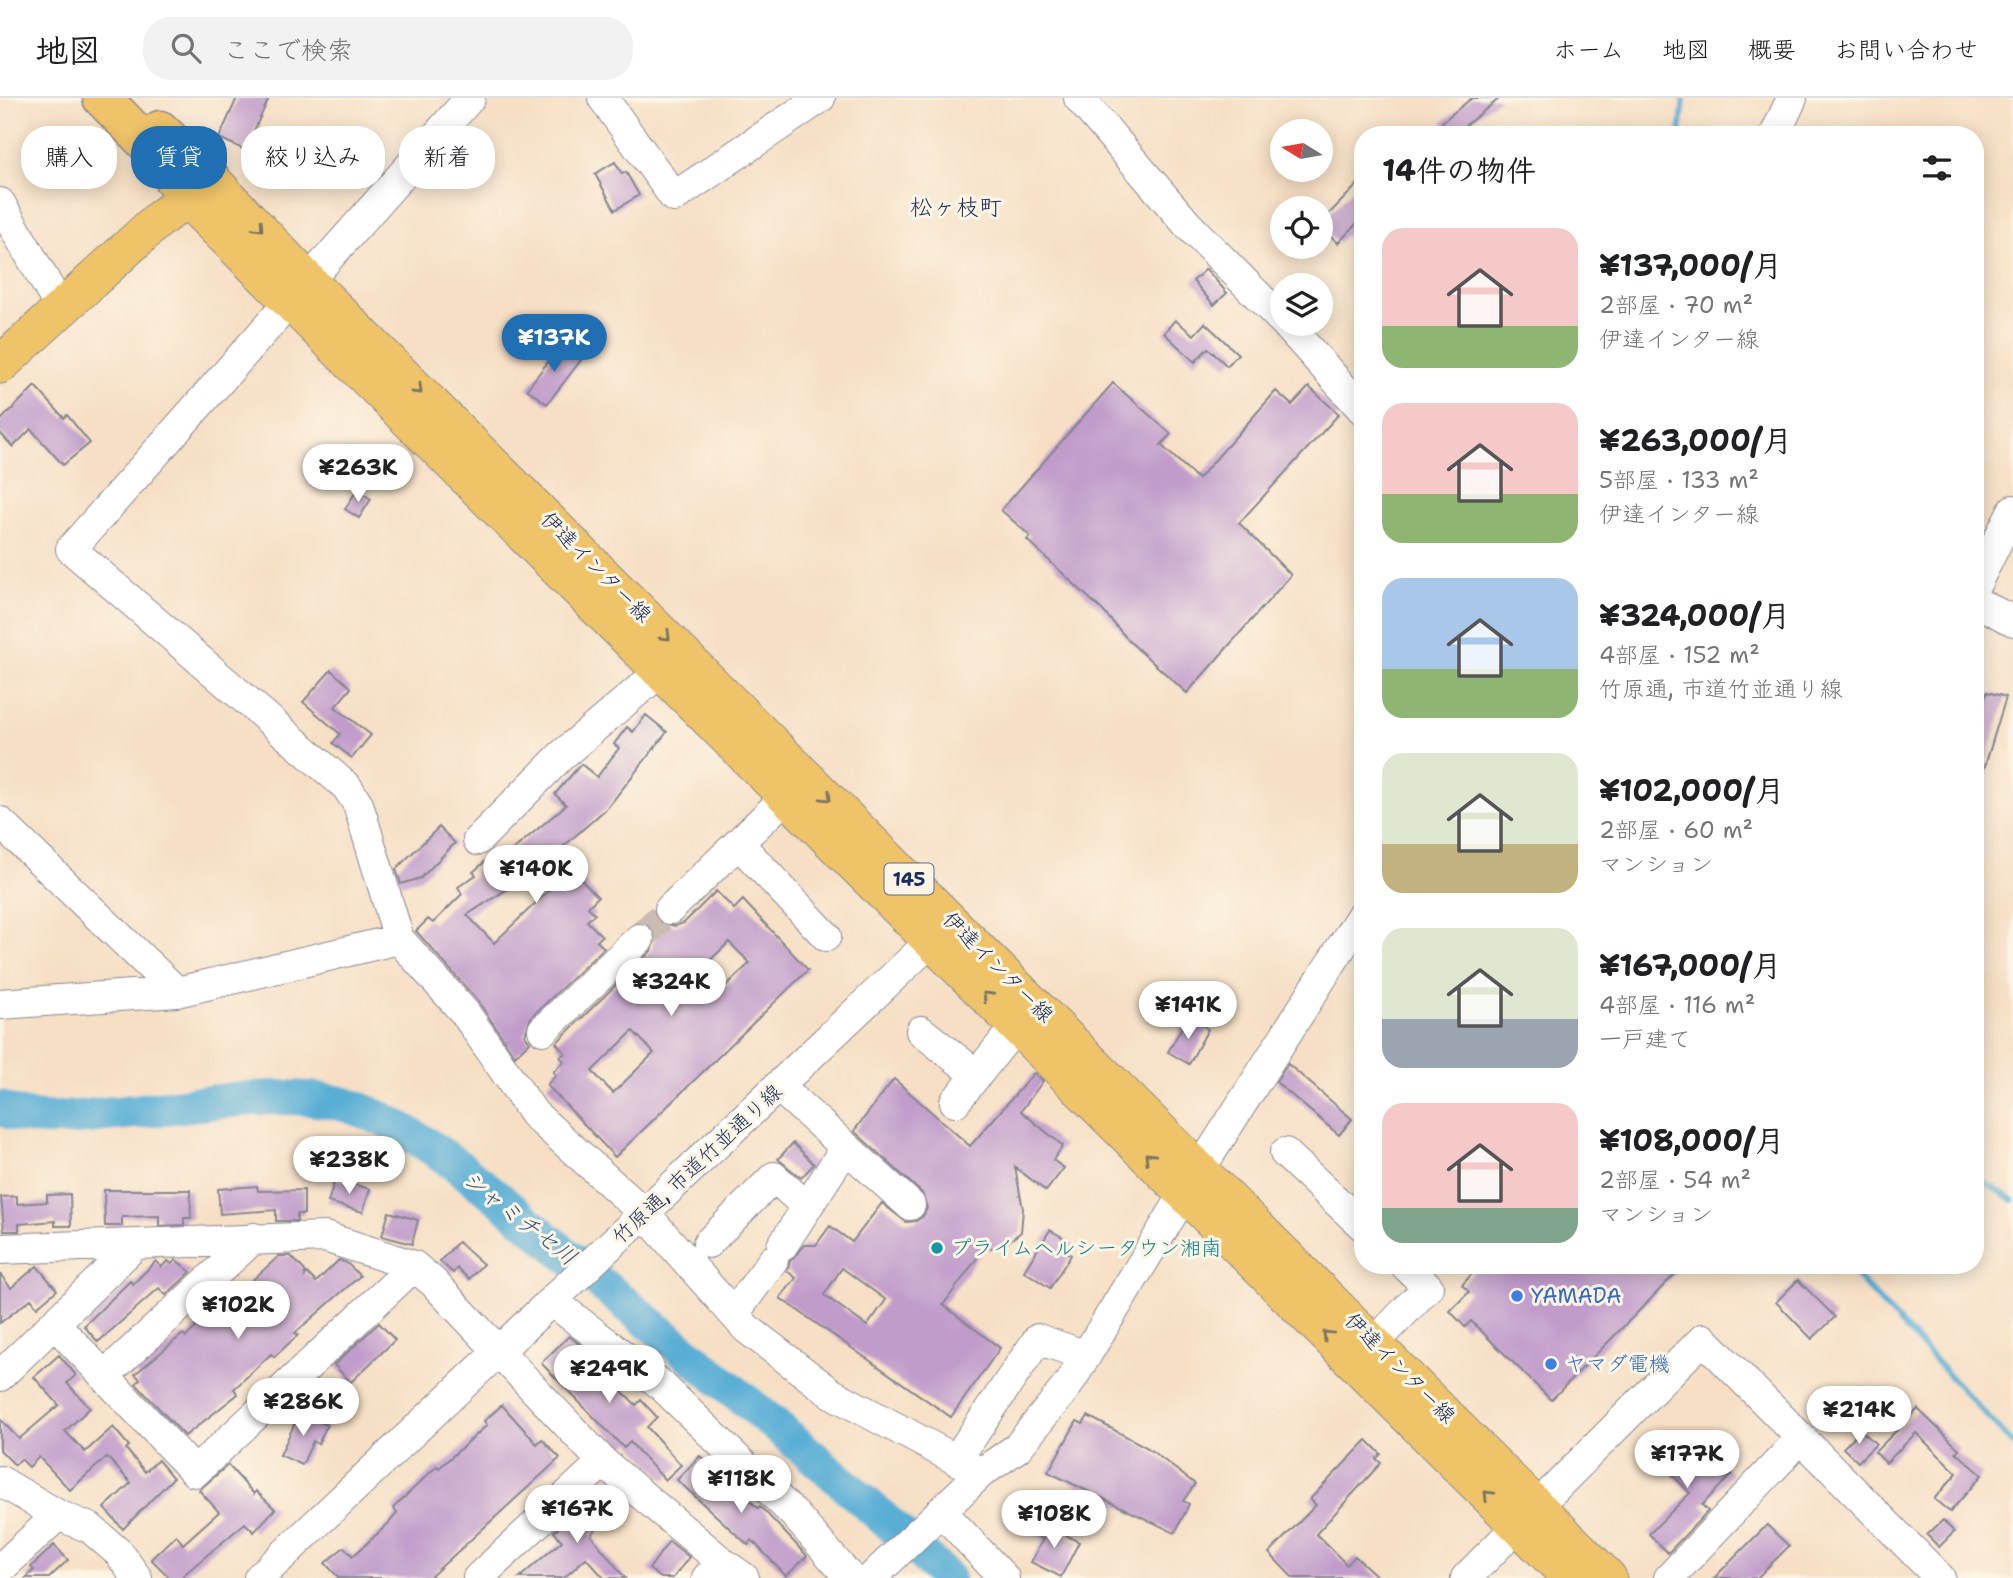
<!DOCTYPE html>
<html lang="ja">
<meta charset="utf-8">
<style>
:root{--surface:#fff;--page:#f2f2f2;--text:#202124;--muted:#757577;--line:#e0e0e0;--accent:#1f6fb2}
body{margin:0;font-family:"Shantell Sans","Klee One",sans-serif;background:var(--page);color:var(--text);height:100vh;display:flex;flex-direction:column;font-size:26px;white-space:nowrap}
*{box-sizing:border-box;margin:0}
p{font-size:23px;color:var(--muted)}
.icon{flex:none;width:38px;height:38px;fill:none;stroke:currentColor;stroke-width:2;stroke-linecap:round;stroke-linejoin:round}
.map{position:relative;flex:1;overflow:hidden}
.sheet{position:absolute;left:1354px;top:28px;width:630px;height:1148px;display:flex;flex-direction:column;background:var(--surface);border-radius:28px;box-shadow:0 4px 18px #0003}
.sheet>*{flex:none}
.hud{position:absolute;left:21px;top:28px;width:665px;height:63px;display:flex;gap:14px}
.needle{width:46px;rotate:281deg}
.buttons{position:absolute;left:1270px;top:21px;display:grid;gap:14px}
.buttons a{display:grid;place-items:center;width:63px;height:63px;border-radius:50%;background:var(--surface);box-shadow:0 4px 18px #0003;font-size:35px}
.price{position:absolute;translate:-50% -60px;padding:0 16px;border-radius:24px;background:#fff;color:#222;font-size:23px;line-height:46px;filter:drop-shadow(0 2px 4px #0008)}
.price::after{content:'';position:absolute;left:50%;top:42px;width:21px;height:16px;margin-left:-10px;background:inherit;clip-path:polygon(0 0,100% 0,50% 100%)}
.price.active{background:var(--accent);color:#fff}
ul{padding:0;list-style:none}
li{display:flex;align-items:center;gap:21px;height:175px;padding:0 28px}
li span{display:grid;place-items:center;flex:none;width:196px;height:140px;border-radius:21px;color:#555}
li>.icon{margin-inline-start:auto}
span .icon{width:84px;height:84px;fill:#fffc;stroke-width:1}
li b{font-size:30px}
h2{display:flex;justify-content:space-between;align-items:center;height:84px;padding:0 28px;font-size:30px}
.tag{padding:0 24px;border-radius:28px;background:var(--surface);box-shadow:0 4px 18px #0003;font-size:24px;line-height:63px}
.tag.active{background:var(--accent);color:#fff}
header{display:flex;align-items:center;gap:42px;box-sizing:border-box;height:98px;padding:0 35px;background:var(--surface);border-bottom:2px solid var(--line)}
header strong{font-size:33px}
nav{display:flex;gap:38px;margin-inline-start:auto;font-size:24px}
.search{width:490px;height:63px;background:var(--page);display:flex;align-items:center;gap:18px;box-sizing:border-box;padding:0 24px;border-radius:28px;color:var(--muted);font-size:26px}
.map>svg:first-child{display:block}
</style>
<header>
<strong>地図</strong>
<div class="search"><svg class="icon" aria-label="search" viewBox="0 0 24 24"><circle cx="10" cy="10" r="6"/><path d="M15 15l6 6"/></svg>ここで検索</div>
<nav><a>ホーム</a><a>地図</a><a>概要</a><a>お問い合わせ</a></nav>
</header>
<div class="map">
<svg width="2013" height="1480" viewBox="0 0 2013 1480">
<rect width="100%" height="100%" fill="#fcf5e5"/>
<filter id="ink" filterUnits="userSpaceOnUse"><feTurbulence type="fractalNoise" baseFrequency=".0143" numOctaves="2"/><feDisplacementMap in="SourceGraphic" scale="14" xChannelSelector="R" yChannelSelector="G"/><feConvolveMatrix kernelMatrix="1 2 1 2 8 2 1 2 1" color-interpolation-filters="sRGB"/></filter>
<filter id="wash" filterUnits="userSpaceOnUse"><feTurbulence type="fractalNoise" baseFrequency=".00686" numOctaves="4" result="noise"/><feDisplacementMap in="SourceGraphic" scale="28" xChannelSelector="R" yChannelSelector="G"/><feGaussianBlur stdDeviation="1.57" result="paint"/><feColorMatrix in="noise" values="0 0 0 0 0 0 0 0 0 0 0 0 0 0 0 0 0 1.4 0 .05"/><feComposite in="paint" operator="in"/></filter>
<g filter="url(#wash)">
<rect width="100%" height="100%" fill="#f6dfc4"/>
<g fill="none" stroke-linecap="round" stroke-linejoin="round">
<path stroke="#59aed5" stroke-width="6" d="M1680 37 1684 0
M1976 1079 2013 1102
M1846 1167 2013 1346"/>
<path stroke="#59aed5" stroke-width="35" d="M0 1010C36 1027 73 1020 110 1016 177 1010 269 991 334 1004 418 1020 529 1127 596 1182 715 1278 837 1373 947 1480"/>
</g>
<g id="blocks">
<path fill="#c09ccb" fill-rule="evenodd" d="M237 0H269L245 52 219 40Z
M1472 0H1500L1453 37 1442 24Z
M615 64 622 76 626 74 639 97 615 112 595 76Z
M1363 81V119L1338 145 1321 129V124Z
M1206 171 1227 195 1214 207 1193 183Z
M1175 222 1194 237 1205 225 1238 256 1227 268 1208 250 1195 264 1164 235Z
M561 247 581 262 547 306 527 291Z
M1113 285 1171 336 1161 347 1198 381 1276 293 1292 307 1309 289 1339 316 1239 425 1291 477 1187 595 1129 543 1103 513 1027 442 1030 438 1001 412Z
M35 288 64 320 67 317 90 345 63 367 31 331 13 349 0 335V323Z
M319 362 332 372 321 386 308 377Z
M357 392 371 401 359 420 345 411Z
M331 572 351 590 335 609 371 637 352 660 333 645 340 636 303 604Z
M1987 594 2006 599 1978 691H1976V631Z
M646 617 667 634 608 709 556 755 559 758 467 817 494 845 571 771 598 799 588 809 595 816 587 823 602 838 597 843 604 850 531 919 525 937 530 944 515 958 478 903 416 833 428 821 433 825 462 796 458 789 476 777 473 774 488 761 494 768 566 707 555 696 581 666 597 679 619 650 614 646 627 629 633 634Z
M439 729 455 745 421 780 401 786 396 771Z
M716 793 734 811 743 802 808 872 615 1059 547 987 556 977 553 974 564 963 560 959 565 955 556 945 651 853 656 836 651 829 642 824 653 813 658 824 675 828 684 825ZM729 844 750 865 711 902 691 881ZM633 933 654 955 613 995 592 973Z
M1188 919 1208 931 1189 966 1168 954Z
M1288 966 1352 1021 1339 1037 1276 984Z
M1034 975 1043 983 1021 1013 1063 1048 1053 1062 1064 1070 1046 1093 1015 1069 1023 1111 1021 1134 1004 1147 983 1152 943 1207 1000 1250 951 1319 780 1200 796 1180 787 1173 790 1163 804 1147H816L830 1128 852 1144 882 1105 906 1124 916 1123 923 1118 927 1110 922 1095 854 1033 894 981 970 1048ZM842 1170 886 1202 867 1228 824 1197Z
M793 1045 814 1066 801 1080 778 1061Z
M335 1081 370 1091 363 1114 328 1104Z
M257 1088 258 1093 304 1092V1116H297V1123H276V1112L220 1116 218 1091Z
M104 1092H190L191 1120H184V1127L159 1128V1118L122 1119V1128H105Z
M70 1096 71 1128H55V1123L19 1126V1133H4L1 1099 17 1098V1106L47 1104V1097Z
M389 1114 418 1122 412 1146 382 1138Z
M1050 1132 1069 1143 1063 1152 1071 1157 1050 1190 1024 1173Z
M458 1144 483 1166 469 1181 457 1170 453 1175 440 1163Z
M279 1158H291L305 1173V1178L307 1175 316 1184 339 1162 347 1165 360 1178 295 1235 298 1237 274 1259 271 1256 234 1291 238 1296 185 1338 136 1286 140 1281 135 1276 183 1236 186 1239 212 1214 214 1217Z
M176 1162 191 1174 166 1197 159 1190 98 1244 84 1228 130 1183 133 1186 156 1163 161 1169 168 1163 172 1166Z
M1480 1167H1684L1551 1302 1471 1223 1465 1229 1450 1213 1469 1194 1462 1187Z
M37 1168 57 1192 37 1209 31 1201 0 1225V1176L11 1190Z
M1798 1182 1835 1219 1812 1241 1776 1204Z
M379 1225 395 1242 351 1284 334 1267Z
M569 1238 584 1250 581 1252 636 1307 641 1302 657 1319 647 1329 681 1367 665 1382 630 1344 624 1350 541 1265Z
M59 1257 76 1277 67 1285 90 1310 65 1333 85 1354 113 1329 129 1348 126 1351 145 1374 158 1362 173 1380 123 1431 104 1410 131 1385 107 1359 70 1392 39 1359 29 1369 21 1361 15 1367 0 1352V1321L19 1341 59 1307 34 1279Z
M502 1307 537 1346 542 1341 560 1360 429 1480H339L325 1465 344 1449 353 1458 389 1425 397 1415 393 1410 437 1368 439 1370 487 1327 484 1323Z
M1918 1311 1959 1351 1956 1354 1982 1377 1950 1414 1934 1401 1957 1375 1916 1335 1886 1365 1875 1354Z
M300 1314 327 1327 318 1346 313 1343 302 1367 280 1357Z
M1088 1318 1148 1350 1195 1386 1183 1403 1189 1406 1175 1435 1048 1374 1077 1323 1083 1326Z
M1861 1332 1876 1346 1858 1364 1843 1350Z
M1677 1336 1713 1371 1719 1364 1732 1376 1702 1407 1708 1413 1668 1455 1649 1436 1690 1395 1654 1358Z
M1367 1342 1381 1356 1376 1361 1381 1365 1316 1436 1347 1467 1355 1458 1379 1480H1293L1269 1455 1316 1407 1310 1401Z
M700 1358 758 1410 760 1408 807 1458 786 1478 752 1442 748 1447 677 1382Z
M228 1367 254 1396 256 1393 275 1411 254 1434 245 1425 180 1480H170L151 1461 176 1437 183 1446 219 1414 199 1392Z
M595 1395 612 1407 591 1437 625 1480H604L586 1460 564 1480H519L562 1443 554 1434Z
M1943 1422 1954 1434 1939 1449 1927 1437Z
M1042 1424 1079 1444 1061 1479 1031 1464 1043 1441 1035 1437Z
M1767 1427 1789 1448 1757 1480H1714Z
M669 1443 689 1459 673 1480H661L649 1471Z
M54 1447 68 1462 49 1480H26L34 1472 31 1469Z"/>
</g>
</g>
<g filter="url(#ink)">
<use href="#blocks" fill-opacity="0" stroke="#888791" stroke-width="2"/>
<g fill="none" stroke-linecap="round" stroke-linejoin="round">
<path stroke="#cabcb0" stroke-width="30" stroke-dasharray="30 15" stroke-linecap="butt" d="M639 841 670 811"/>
<defs>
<path id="minor" d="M470 0 71 451 347 689 358 706 399 841 465 915 534 1016 645 1116 746 1230 831 1295 981 1375
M603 0 674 99 820 0
M1079 0 1188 127 1283 223
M1775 37 1792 0
M0 105 61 211
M1286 226 1363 312
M1976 486 2013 412
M1976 504 2013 523
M0 724 177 894
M478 742 561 658 661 573
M739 746 826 838
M670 811 787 698
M0 906 177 894 399 841
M543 932 639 841
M921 933 977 977
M779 989 910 1107
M955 1004 1017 927
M1285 1055 1363 1128
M708 1145 774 1079 806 1108
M782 1148 846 1049
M0 1151 325 1139 414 1168 433 1184 603 1364 478 1480
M552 1203 660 1286 794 1416 850 1480
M734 1216 773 1162
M55 1226 195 1374 414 1168
M1358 1262 1428 1189 1405 1167
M0 1278 135 1147
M104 1278 254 1140
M956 1362 1038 1241 1086 1258
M603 1364 723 1465 707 1480
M0 1383 58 1417 90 1430 119 1455 137 1480
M943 1415 1004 1480
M723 1465 744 1480
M0 1471 58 1417
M259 1480 947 828
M871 1480 981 1375 1017 1350 1068 1287 1185 1095 1363 815
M1466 1480 1703 1241 1940 1480
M1669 1480 1801 1340"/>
<path id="major" d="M186 100 1571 1480
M0 267 158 122 211 81 308 183 1608 1480"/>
<path id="highway" d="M102 0 153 52 186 100
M160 32 211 81"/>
</defs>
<use href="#minor" stroke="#888791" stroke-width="32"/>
<use href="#major" stroke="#888791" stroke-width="39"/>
<use href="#highway" stroke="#888791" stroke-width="41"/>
<use href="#minor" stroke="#fff" stroke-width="30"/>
<use href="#major" stroke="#efc469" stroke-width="37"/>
<use href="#highway" stroke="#efc469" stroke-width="38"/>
</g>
<defs><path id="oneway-chevron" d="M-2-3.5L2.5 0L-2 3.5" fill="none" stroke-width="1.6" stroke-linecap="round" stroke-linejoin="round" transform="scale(1.75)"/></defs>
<g stroke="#7a7263">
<use href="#oneway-chevron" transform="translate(259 129) rotate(47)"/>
<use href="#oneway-chevron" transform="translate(418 292) rotate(45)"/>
<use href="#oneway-chevron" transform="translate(666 538) rotate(45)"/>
<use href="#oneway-chevron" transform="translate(827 699) rotate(45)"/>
<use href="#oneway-chevron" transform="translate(987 898) rotate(-135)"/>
<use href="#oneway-chevron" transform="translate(1149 1059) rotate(-135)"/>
<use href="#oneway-chevron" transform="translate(1327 1237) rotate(-135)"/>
<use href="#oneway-chevron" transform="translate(1488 1397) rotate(-135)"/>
</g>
</g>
<circle fill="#0f9aa8" stroke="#fcf5e5" stroke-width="2.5" cx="937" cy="1150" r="7"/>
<g fill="#3f7fe0" stroke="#fcf5e5" stroke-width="2.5">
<circle cx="1517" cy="1198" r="7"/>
<circle cx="1551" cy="1266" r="7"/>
</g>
<g text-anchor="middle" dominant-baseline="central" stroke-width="6" stroke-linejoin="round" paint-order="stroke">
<rect fill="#fcf5e5" stroke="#5e6a86" stroke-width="2" x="884.5" y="765.5" width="49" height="31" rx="5"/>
<g font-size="19" font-weight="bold" fill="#1b2f5e">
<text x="909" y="781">145</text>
</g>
<g font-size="21" fill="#1b2f5e" stroke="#fcf5e5">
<text transform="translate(596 469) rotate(45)">伊達インター線</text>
<text transform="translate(998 869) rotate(45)">伊達インター線</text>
<text transform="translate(697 1066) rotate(-43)">竹原通, 市道竹並通り線</text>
<text transform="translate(1400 1270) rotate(45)">伊達インター線</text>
</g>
<g font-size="21" fill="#0d838f" stroke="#fcf5e5" text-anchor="start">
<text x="951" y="1150">プライムヘルシータウン湘南</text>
</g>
<g font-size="21" fill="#366cbe" stroke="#fcf5e5" text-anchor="start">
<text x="1531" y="1198">YAMADA</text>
<text x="1565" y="1266">ヤマダ電機</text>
</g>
<g font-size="23" fill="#1b2f5e" stroke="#fcf5e5">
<text x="956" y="109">松ヶ枝町</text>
</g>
<g font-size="23" font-style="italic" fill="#2e5582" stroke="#fcf5e5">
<text transform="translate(520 1120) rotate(38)">シャミチセ川</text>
</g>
</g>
</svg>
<div class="buttons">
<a><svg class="needle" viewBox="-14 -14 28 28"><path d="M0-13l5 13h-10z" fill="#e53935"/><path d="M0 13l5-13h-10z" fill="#757577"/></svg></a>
<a><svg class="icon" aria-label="locate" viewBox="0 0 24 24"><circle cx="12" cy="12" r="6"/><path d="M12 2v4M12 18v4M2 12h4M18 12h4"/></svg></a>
<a><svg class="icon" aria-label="layers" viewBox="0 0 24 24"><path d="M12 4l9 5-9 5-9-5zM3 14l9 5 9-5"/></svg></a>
</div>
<b class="price active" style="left:554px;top:276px">¥137K</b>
<b class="price" style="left:358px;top:406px">¥263K</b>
<b class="price" style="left:536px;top:807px">¥140K</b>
<b class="price" style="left:671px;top:920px">¥324K</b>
<b class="price" style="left:1188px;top:943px">¥141K</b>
<b class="price" style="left:349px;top:1098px">¥238K</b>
<b class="price" style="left:238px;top:1243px">¥102K</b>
<b class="price" style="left:609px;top:1307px">¥249K</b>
<b class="price" style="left:303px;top:1340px">¥286K</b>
<b class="price" style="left:1859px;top:1348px">¥214K</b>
<b class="price" style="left:1687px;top:1392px">¥177K</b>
<b class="price" style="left:741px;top:1417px">¥118K</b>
<b class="price" style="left:577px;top:1447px">¥167K</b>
<b class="price" style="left:1054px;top:1452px">¥108K</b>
<div class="hud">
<a class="tag">購入</a>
<a class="tag active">賃貸</a>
<a class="tag">絞り込み</a>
<a class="tag">新着</a>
</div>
<section class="sheet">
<h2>14件の物件<svg class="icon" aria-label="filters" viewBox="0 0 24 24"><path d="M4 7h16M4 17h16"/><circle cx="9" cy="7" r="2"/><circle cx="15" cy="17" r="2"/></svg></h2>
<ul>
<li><span style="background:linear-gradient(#f6c9c9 70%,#8fb573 0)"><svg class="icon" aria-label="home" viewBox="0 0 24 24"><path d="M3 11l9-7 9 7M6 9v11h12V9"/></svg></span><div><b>¥137,000/月</b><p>2部屋 · 70 m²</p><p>伊達インター線</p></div></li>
<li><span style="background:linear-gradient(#f6c9c9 65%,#8fb573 0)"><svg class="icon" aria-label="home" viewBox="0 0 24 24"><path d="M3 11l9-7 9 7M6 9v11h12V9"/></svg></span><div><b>¥263,000/月</b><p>5部屋 · 133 m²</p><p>伊達インター線</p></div></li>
<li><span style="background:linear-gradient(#a9c7e8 65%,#8fb573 0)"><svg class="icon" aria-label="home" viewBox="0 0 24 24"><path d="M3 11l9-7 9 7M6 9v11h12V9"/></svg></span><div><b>¥324,000/月</b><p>4部屋 · 152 m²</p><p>竹原通, 市道竹並通り線</p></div></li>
<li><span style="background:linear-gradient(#dfe7d0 65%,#c2b280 0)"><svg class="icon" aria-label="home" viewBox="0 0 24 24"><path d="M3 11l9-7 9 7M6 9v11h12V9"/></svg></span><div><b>¥102,000/月</b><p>2部屋 · 60 m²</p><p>マンション</p></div></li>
<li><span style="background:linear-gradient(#dfe7d0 65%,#9aa5b1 0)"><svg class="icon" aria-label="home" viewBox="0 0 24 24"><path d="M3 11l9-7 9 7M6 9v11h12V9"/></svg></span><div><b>¥167,000/月</b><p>4部屋 · 116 m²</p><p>一戸建て</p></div></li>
<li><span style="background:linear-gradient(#f6c9c9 75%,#7fa58c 0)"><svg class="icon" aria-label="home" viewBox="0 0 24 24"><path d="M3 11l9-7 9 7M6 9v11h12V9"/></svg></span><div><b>¥108,000/月</b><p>2部屋 · 54 m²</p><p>マンション</p></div></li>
</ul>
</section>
</div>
